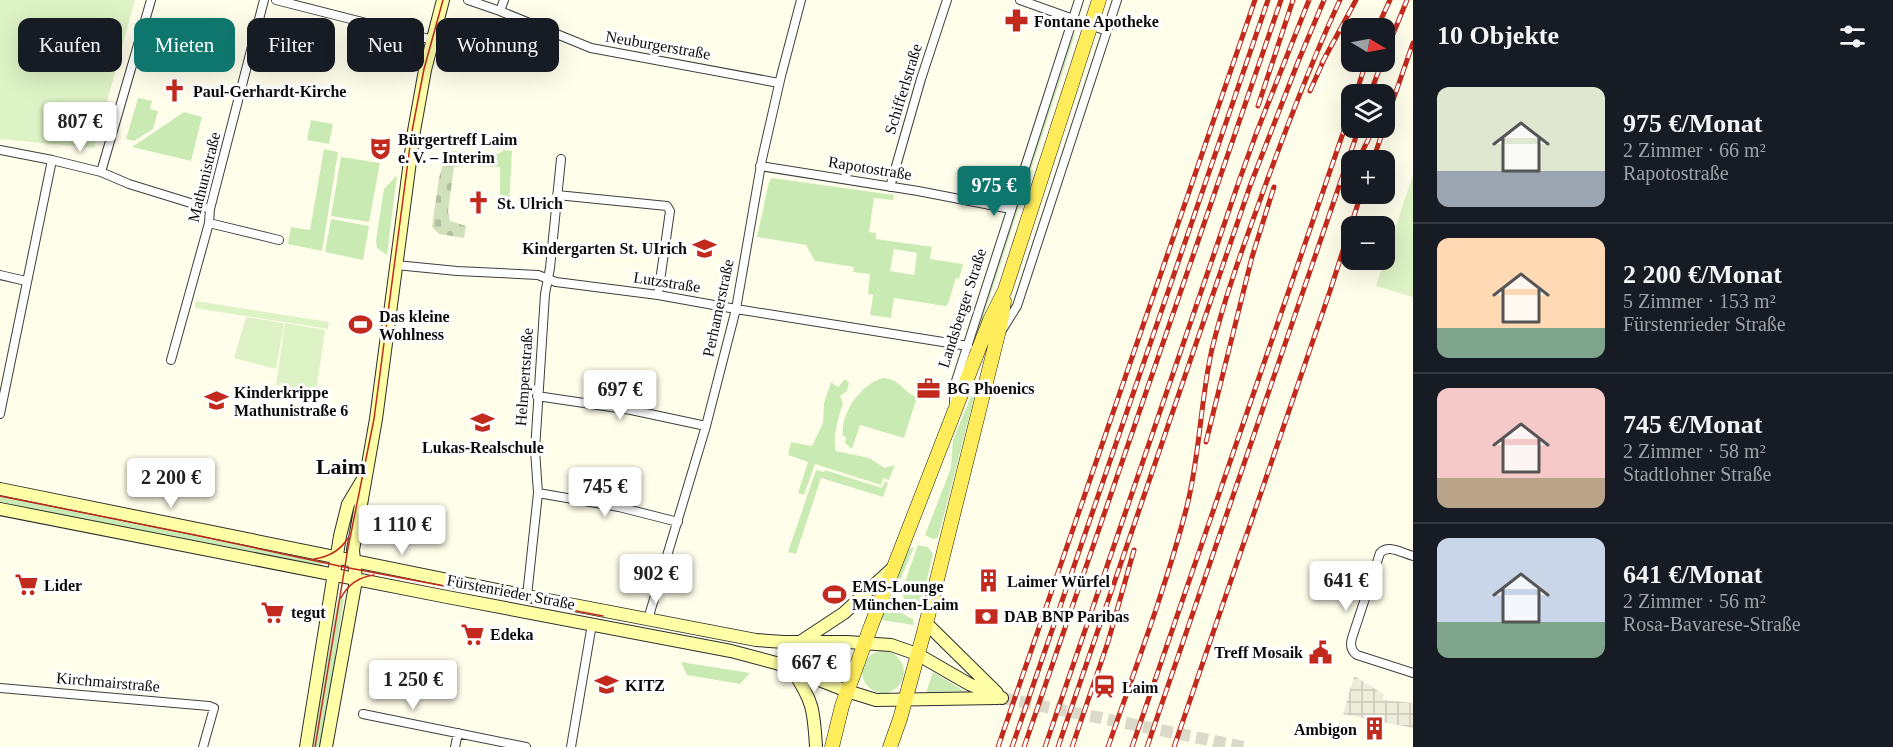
<!DOCTYPE html>
<html lang="de">
<meta charset="utf-8">
<style>
:root{--surface:#171b24;--page:#20242c;--text:#f1f3f6;--muted:#9ea1a6;--line:#363941;--accent:#0f766e}
body{margin:0;font-family:Georgia,serif;background:var(--page);color:var(--text);height:100vh;display:flex;flex-direction:column;font-size:22px;white-space:nowrap}
*{box-sizing:border-box;margin:0}
p{font-size:20px;color:var(--muted)}
.icon{flex:none;width:33px;height:33px;fill:none;stroke:currentColor;stroke-width:2;stroke-linecap:round;stroke-linejoin:round}
.map{position:relative;flex:1;overflow:hidden}
.side{display:flex;flex-direction:column;background:var(--surface);width:480px}
.side>*{flex:none}
.top-card{position:absolute;left:18px;top:18px;width:570px;height:54px;display:flex;gap:12px}
.needle{width:39px;rotate:100deg}
.fabs{position:absolute;left:1341px;top:18px;display:grid;gap:12px}
.fabs a{display:grid;place-items:center;width:54px;height:54px;border-radius:12px;background:var(--surface);box-shadow:0 6px 24px #0002;font-size:30px}
.price{position:absolute;translate:-50% -51px;padding:0 14px;border-radius:6px;background:#fff;color:#222;font-size:20px;line-height:39px;filter:drop-shadow(0 2px 3px #0008)}
.price::after{content:'';position:absolute;left:50%;top:36px;width:18px;height:14px;margin-left:-9px;background:inherit;clip-path:polygon(0 0,100% 0,50% 100%)}
.price.selected{background:var(--accent);color:#fff}
ul{padding:0;list-style:none}
li{display:flex;align-items:center;gap:18px;height:150px;padding:0 24px}
li+li{border-top:2px solid var(--line)}
li span{display:grid;place-items:center;flex:none;width:168px;height:120px;border-radius:12px;color:#555}
li>.icon{margin-inline-start:auto}
span .icon{width:72px;height:72px;fill:#fffc;stroke-width:1}
li b{font-size:26px}
h2{display:flex;justify-content:space-between;align-items:center;height:72px;padding:0 24px;font-size:26px}
.pill{padding:0 21px;border-radius:12px;background:var(--surface);box-shadow:0 6px 24px #0002;font-size:21px;line-height:54px}
.pill.selected{background:var(--accent);color:#fff}
main{display:flex;flex:1;min-height:0}
.map>svg:first-child{display:block}
</style>
<main>
<div class="map">
<svg width="1413" height="747" viewBox="0 0 1413 747">
<defs>
<pattern id="cemetery-stones" width="16" height="16" patternUnits="userSpaceOnUse" patternTransform="scale(1.5)"><rect width="16" height="16" fill="#d0e1bb"/><path d="M2 7V4a2 2 0 0 1 4 0v3zM10 15v-3a2 2 0 0 1 4 0v3z" fill="#b1c0a0"/></pattern>
<pattern id="plaza-grid" width="8" height="8" patternUnits="userSpaceOnUse" patternTransform="scale(1.5)"><rect width="8" height="8" fill="#eeecda"/><path d="M0 4h8M4 0v8" fill="none" stroke="#cbc9ba"/></pattern>
</defs>
<rect width="100%" height="100%" fill="#fffeeb"/>
<path fill="#c9ebb3" fill-rule="evenodd" d="M1075 34 980 327 966 362 1073 35Z
M138 98 152 101 150 109 158 111 153 129 134 141 126 139Z
M184 112 202 117 191 161 132 147Z
M311 120 333 124 329 144 307 140Z
M324 149 338 152 322 251 288 244 291 227 310 230Z
M504 150 512 151 509 207H500V167L468 166 469 152 498 154Z
M341 157 380 163 369 222 331 216Z
M397 175 387 255 377 248 376 240 384 189Z
M772 178 894 195 893 200 874 198 869 232 876 233V239L932 247 930 259 963 264 959 279 956 278 948 304 945 306 894 298 891 318 870 315 873 295 868 294 870 274 853 272 854 267 815 261 806 245 757 237 769 182ZM894 249 917 253 914 275 890 271Z
M331 219 369 226 363 260 325 252Z
M883 378C901 379 902 392 917 397L904 438 860 425 852 449 845 443 846 437 843 436C840 413 861 384 883 378Z
M845 379 849 383 847 391 840 396 843 403C839 416 832 438 836 451L869 458 885 468 895 465 889 480 883 478 881 485 815 464 804 495 798 493 808 462 788 455 791 442 812 446 823 423 824 403 831 382 838 387Z
M971 396 974 398 938 538 933 539 925 535 951 468 953 440Z
M816 470 824 472 825 470 882 488 885 481 888 483 883 497 821 478 796 554 788 552Z
M0 494 225 538V541L323 561 322 567 0 505Z
M918 545 928 547 933 554 920 610 909 608 901 593Z
M914 547 896 590C893 605 899 614 913 619L914 625 881 620 908 550Z
M338 598 344 599 335 656 339 657 323 747H310L322 689 325 655H328Z
M862 672a21 21 0 1 1 42 0a21 21 0 1 1-42 0Z
M681 662 750 673 740 684 687 675Z
M933 672 966 692 926 693Z"/>
<path fill="url(#cemetery-stones)" d="M447 151 469 152 468 166 454 167 448 211 450 221 466 226 464 238 439 234 432 227 439 178Z"/>
<path fill="#ddf2c5" d="M0 0H135L94 148 0 139Z
M1413 175V297L1376 286Z
M196 301 329 322 328 329 195 308Z
M246 317 284 323 276 369 234 358Z
M285 323 325 330 316 392 276 385Z"/>
<path fill="url(#plaza-grid)" d="M1354 676 1384 694 1383 700 1413 703V728L1343 714Z"/>
<g fill="none" stroke-linecap="round" stroke-linejoin="round">
<path stroke="#dbdaca" stroke-width="12" stroke-dasharray="12 6" stroke-linecap="butt" d="M1002 698 1244 747"/>
<defs>
<path id="street" d="M276 0 433 40
M468 0 500 11 591 48 779 83
M1020 0 1107 31
M500 11 504 0
M0 150 52 160 101 172 129 184 210 209
M760 166 918 191 1011 209
M101 172 151 0
M890 187 921 79 947 0
M557 195 667 206 670 211 658 295
M209 223 279 240
M396 265 457 271 538 275 556 282 658 295 736 309 968 346
M0 275 26 281
M1002 330 1017 306 1117 0
M171 360 209 223 210 209 264 0
M537 396 631 410 706 426
M954 401 956 381 1079 0
M0 414 52 160
M538 493 619 507 678 522
M1413 556C1402 553 1389 544 1380 553L1352 638C1350 645 1351 651 1357 655L1413 673
M527 596 538 493 535 450 545 294 550 268 561 159
M648 619 706 426 736 309 762 159 781 76 801 0
M0 688 209 706 214 708 203 747
M363 714 526 747
M455 747 458 733
M571 747 592 624"/>
<path id="secondary" d="M0 489 527 596 756 640 784 642H847L891 645 917 654 969 684 1002 698
M0 509 447 597 731 651 776 663 847 691 876 700 998 698
M926 623 997 693
M800 642 844 613 893 568
M792 670C813 700 814 711 816 747
M306 747 340 536 348 504 363 479
M326 747 356 580 353 550 376 419 414 131 425 70 443 0"/>
<path id="primary" d="M832 747 842 706 871 626 990 320 1005 290 1099 0
M890 747 900 719 924 632 1001 322 1004 301"/>
</defs>
<use href="#street" stroke="#3f3f3f" stroke-width="10"/>
<use href="#secondary" stroke="#2e2e2e" stroke-width="14"/>
<use href="#primary" stroke="#1d1d1d" stroke-width="15"/>
<use href="#street" stroke="#fff" stroke-width="8"/>
<use href="#secondary" stroke="#feffa6" stroke-width="12"/>
<use href="#primary" stroke="#ffec5b" stroke-width="14"/>
<path stroke="#c22a1d" stroke-width="1.5" d="M0 496 195 535 344 567 603 616
M314 559C329 557 340 551 348 538
M341 598C348 584 359 577 374 575
M315 747 348 548 374 419 412 131 424 69 443 0"/>
<defs>
<path id="rail" d="M1377 28 1390 0
M1384 56 1407 0
M1322 63 1356 0
M1310 91 1326 55
M1356 94 1366 62
M1370 94 1382 62
M1258 106 1293 0
M1384 126 1413 43
M1358 160 1374 128
M1373 160 1384 128
M1206 442 1252 257 1274 187
M998 747 1255 0
M1012 747 1268 0
M1024 747 1281 0
M1045 747 1238 184 1256 134 1309 0
M1058 747 1250 186 1298 62 1324 0
M1072 747 1108 642 1134 550
M1108 747C1135 669 1165 590 1186 510 1200 457 1200 402 1212 349 1225 295 1245 242 1264 189 1287 126 1311 62 1340 0
M1132 747 1352 107
M1147 747 1359 128
M1174 747 1331 288 1361 194"/>
</defs>
<use href="#rail" stroke="#c22a1d" stroke-width="5"/>
<use href="#rail" stroke="#fff" stroke-width="3" stroke-dasharray="9" stroke-linecap="butt"/>
</g>
<defs>
<symbol id="pharmacy-bare" viewBox="-9 -9 18 18"><path d="M-2-6h4v4h4v4h-4v4h-4v-4h-4v-4h4Z" fill="#c22a1d" stroke="#fff" stroke-width="2.5" paint-order="stroke"/></symbol>
<symbol id="church-bare" viewBox="-9 -9 18 18"><path d="M-1.2-6h2.4v3.5h3.3v2.4h-3.3V6h-2.4V-.1h-3.3v-2.4h3.3Z" fill="#c22a1d" stroke="#fff" stroke-width="2.5" paint-order="stroke"/></symbol>
<symbol id="theatre-bare" viewBox="-9 -9 18 18"><path d="M-5-5.5Q0-4 5-5.5V0Q5 5 0 6Q-5 5-5 0ZM-3.3-2.5H-1v1.5H-3.3ZM1-2.5H3.3v1.5H1ZM-2.8 1Q0 5.5 2.8 1Z" fill="#c22a1d" stroke="#fff" stroke-width="2.5" paint-order="stroke"/></symbol>
<symbol id="school-bare" viewBox="-9 -9 18 18"><path d="M0-5L7-2L0 1L-7-2ZM-4 1L0 2.5L4 1V4Q0 6-4 4Z" fill="#c22a1d" stroke="#fff" stroke-width="2.5" paint-order="stroke"/></symbol>
<symbol id="stadium-bare" viewBox="-9 -9 18 18"><path d="M0-5a6.5 5 0 1 0 0 10a6.5 5 0 1 0 0-10ZM-3.5-1.8h7v3.6h-7Z" fill="#c22a1d" stroke="#fff" stroke-width="2.5" paint-order="stroke"/></symbol>
<symbol id="office-bare" viewBox="-9 -9 18 18"><path d="M-6-3h4V-5.5h4V-3h4V5H-6ZM-1-4.5V-3h2v-1.5ZM-6 0V1H6V0Z" fill="#c22a1d" stroke="#fff" stroke-width="2.5" paint-order="stroke"/></symbol>
<symbol id="building-bare" viewBox="-9 -9 18 18"><path d="M-4-6H4V6H1V3H-1V6H-4ZM-2.5-4.3h1.7v1.8h-1.7ZM.8-4.3h1.7v1.8H.8ZM-2.5-1h1.7V.8h-1.7ZM.8-1h1.7V.8H.8Z" fill="#c22a1d" stroke="#fff" stroke-width="2.5" paint-order="stroke"/></symbol>
<symbol id="supermarket-bare" viewBox="-9 -9 18 18"><path d="M-6-5.5h2.5l.6 2H6L4.5 2H-2.5L-4.4-4H-6ZM-1.5 3.2a1.3 1.3 0 1 0 .1 0ZM3 3.2a1.3 1.3 0 1 0 .1 0Z" fill="#c22a1d" stroke="#fff" stroke-width="2.5" paint-order="stroke"/></symbol>
<symbol id="bank-bare" viewBox="-9 -9 18 18"><path d="M-6-4H6V4H-6ZM0-2.3a2.3 2.3 0 1 0 0 4.6a2.3 2.3 0 1 0 0-4.6Z" fill="#c22a1d" stroke="#fff" stroke-width="2.5" paint-order="stroke"/></symbol>
<symbol id="civic-bare" viewBox="-9 -9 18 18"><path d="M-.6-6.5H3V-4.5H.6V-3L4-1V1h2V6H-6V1h2V-1L-.6-3ZM-1.2 2.5V6h2.4V2.5Z" fill="#c22a1d" stroke="#fff" stroke-width="2.5" paint-order="stroke"/></symbol>
<symbol id="station-bare" viewBox="-9 -9 18 18"><path d="M-3-6H3Q5-6 5-4V2Q5 4 3 4L4.5 6H3L1.5 4h-3L-3 6H-4.5L-3 4Q-5 4-5 2V-4Q-5-6-3-6ZM-3.5-4v3h7v-3ZM-3.5 1v1.5H-2V1ZM2 1v1.5H3.5V1Z" fill="#c22a1d" stroke="#fff" stroke-width="2.5" paint-order="stroke"/></symbol>
</defs>
<g fill-rule="evenodd">
<use href="#pharmacy-bare" x="1000" y="4" width="33" height="33"/>
<use href="#church-bare" x="158" y="74" width="33" height="33"/>
<use href="#theatre-bare" x="364" y="132" width="33" height="33"/>
<use href="#church-bare" x="462" y="186" width="33" height="33"/>
<use href="#school-bare" x="688" y="232" width="33" height="33"/>
<use href="#stadium-bare" x="344" y="308" width="33" height="33"/>
<use href="#office-bare" x="912" y="372" width="33" height="33"/>
<use href="#school-bare" x="200" y="384" width="33" height="33"/>
<use href="#school-bare" x="466" y="406" width="33" height="33"/>
<use href="#building-bare" x="972" y="564" width="33" height="33"/>
<use href="#supermarket-bare" x="10" y="568" width="33" height="33"/>
<use href="#stadium-bare" x="818" y="578" width="33" height="33"/>
<use href="#supermarket-bare" x="256" y="596" width="33" height="33"/>
<use href="#bank-bare" x="970" y="600" width="33" height="33"/>
<use href="#supermarket-bare" x="456" y="618" width="33" height="33"/>
<use href="#civic-bare" x="1304" y="636" width="33" height="33"/>
<use href="#school-bare" x="590" y="668" width="33" height="33"/>
<use href="#station-bare" x="1088" y="670" width="33" height="33"/>
<use href="#building-bare" x="1358" y="712" width="33" height="33"/>
</g>
<g text-anchor="middle" dominant-baseline="central" stroke-width="6" stroke-linejoin="round" paint-order="stroke">
<g font-size="16" font-weight="bold" fill="#0c0c0c" stroke="#fff" text-anchor="start">
<text x="1034" y="21">Fontane Apotheke</text>
<text x="193" y="91">Paul-Gerhardt-Kirche</text>
<text x="398" y="139">Bürgertreff Laim<tspan x="398" dy="18">e. V. – Interim</tspan></text>
<text x="497" y="203">St. Ulrich</text>
<text x="687" y="248" text-anchor="end">Kindergarten St. UIrich</text>
<text x="379" y="316">Das kleine<tspan x="379" dy="18">Wohlness</tspan></text>
<text x="947" y="388">BG Phoenics</text>
<text x="234" y="392">Kinderkrippe<tspan x="234" dy="18">Mathunistraße 6</tspan></text>
<text x="483" y="447" text-anchor="middle">Lukas-Realschule</text>
<text x="1007" y="581">Laimer Würfel</text>
<text x="44" y="585">Lider</text>
<text x="852" y="586">EMS-Lounge<tspan x="852" dy="18">München-Laim</tspan></text>
<text x="291" y="612">tegut</text>
<text x="1004" y="616">DAB BNP Paribas</text>
<text x="490" y="634">Edeka</text>
<text x="1303" y="652" text-anchor="end">Treff Mosaik</text>
<text x="625" y="685">KITZ</text>
<text x="1122" y="687">Laim</text>
<text x="1357" y="729" text-anchor="end">Ambigon</text>
</g>
<g font-size="16" fill="#0c0c0c" stroke="#fff">
<text transform="translate(658 45) rotate(10)">Neuburgerstraße</text>
<text transform="translate(903 89) rotate(-73)">Schifferlstraße</text>
<text transform="translate(870 168) rotate(9)">Rapotostraße</text>
<text transform="translate(204 177) rotate(-76)">Mathunistraße</text>
<text transform="translate(667 282) rotate(9)">Lutzstraße</text>
<text transform="translate(718 308) rotate(-78)">Perhamerstraße</text>
<text transform="translate(962 308) rotate(-72)">Landsberger Straße</text>
<text transform="translate(524 377) rotate(-86)">Helmpertstraße</text>
<text transform="translate(511 592) rotate(11)">Fürstenrieder Straße</text>
<text transform="translate(108 682) rotate(5)">Kirchmairstraße</text>
</g>
<g font-size="22" font-weight="bold" fill="#0c0c0c" stroke="#fff">
<text x="341" y="466">Laim</text>
</g>
</g>
</svg>
<div class="fabs">
<a><svg class="needle" viewBox="-14 -14 28 28"><path d="M0-13l5 13h-10z" fill="#e53935"/><path d="M0 13l5-13h-10z" fill="#9ea1a6"/></svg></a>
<a><svg class="icon" aria-label="layers" viewBox="0 0 24 24"><path d="M12 4l9 5-9 5-9-5zM3 14l9 5 9-5"/></svg></a>
<a>+</a>
<a>−</a>
</div>
<b class="price" style="left:80px;top:153px">807 €</b>
<b class="price selected" style="left:994px;top:217px">975 €</b>
<b class="price" style="left:620px;top:421px">697 €</b>
<b class="price" style="left:171px;top:509px">2 200 €</b>
<b class="price" style="left:605px;top:518px">745 €</b>
<b class="price" style="left:402px;top:556px">1 110 €</b>
<b class="price" style="left:656px;top:605px">902 €</b>
<b class="price" style="left:1346px;top:612px">641 €</b>
<b class="price" style="left:814px;top:694px">667 €</b>
<b class="price" style="left:413px;top:711px">1 250 €</b>
<div class="top-card">
<a class="pill">Kaufen</a>
<a class="pill selected">Mieten</a>
<a class="pill">Filter</a>
<a class="pill">Neu</a>
<a class="pill">Wohnung</a>
</div>
</div>
<section class="side">
<h2>10 Objekte<svg class="icon" aria-label="filters" viewBox="0 0 24 24"><path d="M4 7h16M4 17h16"/><circle cx="9" cy="7" r="2"/><circle cx="15" cy="17" r="2"/></svg></h2>
<ul>
<li><span style="background:linear-gradient(#dfe7d0 70%,#9aa5b1 0)"><svg class="icon" aria-label="home" viewBox="0 0 24 24"><path d="M3 11l9-7 9 7M6 9v11h12V9"/></svg></span><div><b>975 €/Monat</b><p>2 Zimmer · 66 m²</p><p>Rapotostraße</p></div></li>
<li><span style="background:linear-gradient(#ffd9b3 75%,#7fa58c 0)"><svg class="icon" aria-label="home" viewBox="0 0 24 24"><path d="M3 11l9-7 9 7M6 9v11h12V9"/></svg></span><div><b>2 200 €/Monat</b><p>5 Zimmer · 153 m²</p><p>Fürstenrieder Straße</p></div></li>
<li><span style="background:linear-gradient(#f6c9c9 75%,#b9a48a 0)"><svg class="icon" aria-label="home" viewBox="0 0 24 24"><path d="M3 11l9-7 9 7M6 9v11h12V9"/></svg></span><div><b>745 €/Monat</b><p>2 Zimmer · 58 m²</p><p>Stadtlohner Straße</p></div></li>
<li><span style="background:linear-gradient(#c9d6e8 70%,#7fa58c 0)"><svg class="icon" aria-label="home" viewBox="0 0 24 24"><path d="M3 11l9-7 9 7M6 9v11h12V9"/></svg></span><div><b>641 €/Monat</b><p>2 Zimmer · 56 m²</p><p>Rosa-Bavarese-Straße</p></div></li>
</ul>
</section>
</main>
